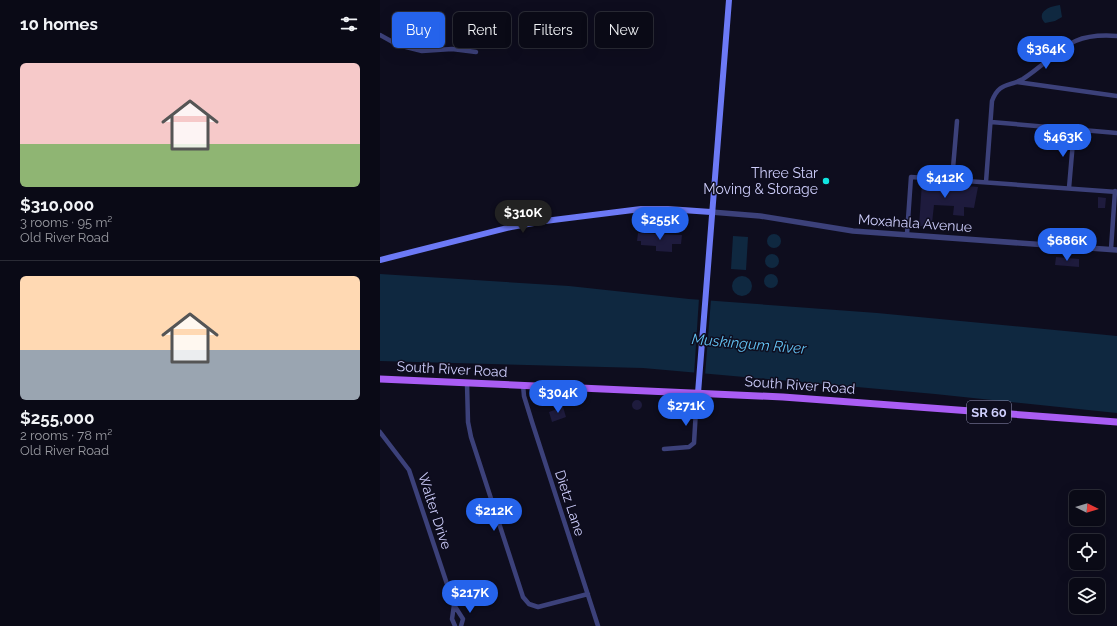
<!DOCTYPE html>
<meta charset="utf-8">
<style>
:root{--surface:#0a0a16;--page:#181823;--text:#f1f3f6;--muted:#999aa1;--line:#2a2b35;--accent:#2563eb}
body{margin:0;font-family:Raleway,sans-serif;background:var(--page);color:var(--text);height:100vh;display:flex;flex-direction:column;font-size:15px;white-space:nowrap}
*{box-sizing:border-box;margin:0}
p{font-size:13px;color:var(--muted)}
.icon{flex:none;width:22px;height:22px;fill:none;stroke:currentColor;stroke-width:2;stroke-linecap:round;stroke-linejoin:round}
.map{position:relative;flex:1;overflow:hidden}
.details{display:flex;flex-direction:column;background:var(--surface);width:380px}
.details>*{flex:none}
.guide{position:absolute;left:12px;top:12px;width:380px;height:36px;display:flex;gap:8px}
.needle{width:26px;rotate:95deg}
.fabs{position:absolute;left:689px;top:490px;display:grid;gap:8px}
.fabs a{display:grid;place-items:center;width:36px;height:36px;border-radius:6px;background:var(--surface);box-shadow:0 4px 16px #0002,0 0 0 1px var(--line);font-size:20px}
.price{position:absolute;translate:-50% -34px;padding:0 9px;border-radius:14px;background:var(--accent);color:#fff;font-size:13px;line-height:26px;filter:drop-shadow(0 1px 2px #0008)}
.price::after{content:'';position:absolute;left:50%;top:24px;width:12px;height:9px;margin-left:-6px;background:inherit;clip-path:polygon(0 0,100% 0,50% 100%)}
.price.current{background:#222;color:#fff}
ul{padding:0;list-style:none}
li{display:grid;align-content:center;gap:8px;height:212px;padding:0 20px}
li+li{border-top:1px solid var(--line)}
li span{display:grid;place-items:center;height:124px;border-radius:6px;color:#555}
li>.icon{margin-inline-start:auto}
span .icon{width:72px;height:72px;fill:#fffc;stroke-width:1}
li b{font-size:17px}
h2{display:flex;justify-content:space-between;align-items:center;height:48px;padding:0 20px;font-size:17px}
.chip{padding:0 14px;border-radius:6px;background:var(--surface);box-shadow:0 4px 16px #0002,0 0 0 1px var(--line);font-size:14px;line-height:36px}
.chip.current{background:var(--accent);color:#fff}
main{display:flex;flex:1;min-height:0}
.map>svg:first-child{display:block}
</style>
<main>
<section class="details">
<h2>10 homes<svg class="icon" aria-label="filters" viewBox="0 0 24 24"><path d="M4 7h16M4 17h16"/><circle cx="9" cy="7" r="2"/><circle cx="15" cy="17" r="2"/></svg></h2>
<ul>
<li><span style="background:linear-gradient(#f6c9c9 65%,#8fb573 0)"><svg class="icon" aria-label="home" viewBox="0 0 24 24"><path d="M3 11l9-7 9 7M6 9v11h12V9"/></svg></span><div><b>$310,000</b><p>3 rooms · 95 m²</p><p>Old River Road</p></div></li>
<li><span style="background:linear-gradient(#ffd9b3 60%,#9aa5b1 0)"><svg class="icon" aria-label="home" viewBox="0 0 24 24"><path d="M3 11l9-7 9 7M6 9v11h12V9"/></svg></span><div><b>$255,000</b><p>2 rooms · 78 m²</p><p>Old River Road</p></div></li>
</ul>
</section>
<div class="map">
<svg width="737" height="626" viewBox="0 0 737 626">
<rect width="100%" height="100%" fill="#0e0d1e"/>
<path fill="#0f2840" d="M680 5 682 17 675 21 665 23C655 12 670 6 680 5Z
M387 241a7 7 0 1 1 14 0a7 7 0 1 1-14 0Z
M353 236 368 237 366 270 351 269Z
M385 261a7 7 0 1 1 14 0a7 7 0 1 1-14 0Z
M384 281a7 7 0 1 1 14 0a7 7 0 1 1-14 0Z
M0 274 189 286 309 299 497 313 737 336V413L555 394 263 368 0 361Z
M352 286a10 10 0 1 1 20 0a10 10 0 1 1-20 0Z"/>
<path fill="#0e0d1e" d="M319 298 331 299 325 376 314 375Z"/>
<path fill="#1e1b3d" d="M542 182 598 187 594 208 584 207V216L573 215 574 206 554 205 552 223H547V226H539Z
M718 197 726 198 725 208H718Z
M258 233 302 235 301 244H292V252L276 251V246L261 245V241H257Z
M676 257 699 259V267L675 265Z
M252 405a5 5 0 1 1 10 0a5 5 0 1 1-10 0Z
M183 407 186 417 172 422 169 412Z"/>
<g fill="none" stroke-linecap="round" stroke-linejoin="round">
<path stroke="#3c417a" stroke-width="4.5" d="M0 35 18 45 42 51 72 49 96 52
M637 82 737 96
M611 122 737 133
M572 180 577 121
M606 182 612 101C619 82 629 87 643 79 680 55 685 32 737 36
M689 188 694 130
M527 234 531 177 737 192
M731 249 735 191
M87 383 88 422 91 437 143 597 149 604 158 607 208 594
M143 385 144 396 152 422 218 626
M0 432 29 470 74 605 83 619 81 626
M284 449 309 447 314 443 317 393
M74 605 72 619 75 626"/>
<path stroke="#3c417a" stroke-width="5.5" d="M331 212 380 216 473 231 737 250"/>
<path stroke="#6c79f5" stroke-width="6" d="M0 260 131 227 165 221 261 209H288L331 212
M318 393 349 0"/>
<path stroke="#a95df4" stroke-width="7" d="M0 379 403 397 737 422"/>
</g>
<circle fill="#10e5e1" stroke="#0e0d1e" stroke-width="1.5" cx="446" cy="181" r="4"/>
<g text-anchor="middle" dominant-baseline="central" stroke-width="3" stroke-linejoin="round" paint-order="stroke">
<rect fill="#0e0d1e" stroke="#9494b9" stroke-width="1" x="587" y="401" width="44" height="22" rx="3"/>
<g font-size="13" font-weight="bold" fill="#cecefc">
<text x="609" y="412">SR 60</text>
</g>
<g font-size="14" fill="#cecefc" stroke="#0e0d1e" text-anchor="end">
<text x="438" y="173">Three Star<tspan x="438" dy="16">Moving &amp; Storage</tspan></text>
</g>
<g font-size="14" fill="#cecefc" stroke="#0e0d1e">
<text transform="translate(535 223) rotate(4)">Moxahala Avenue</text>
<text transform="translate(72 369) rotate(3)">South River Road</text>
<text transform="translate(420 385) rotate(4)">South River Road</text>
<text transform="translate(190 503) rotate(72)">Dietz Lane</text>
<text transform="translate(55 511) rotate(72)">Walter Drive</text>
</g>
<g font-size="15" font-style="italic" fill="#63c3f4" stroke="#0e0d1e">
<text transform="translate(369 344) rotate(5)">Muskingum River</text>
</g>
</g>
</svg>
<div class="fabs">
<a><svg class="needle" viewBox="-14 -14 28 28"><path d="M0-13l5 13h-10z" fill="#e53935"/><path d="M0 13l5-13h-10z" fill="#999aa1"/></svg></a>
<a><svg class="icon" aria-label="locate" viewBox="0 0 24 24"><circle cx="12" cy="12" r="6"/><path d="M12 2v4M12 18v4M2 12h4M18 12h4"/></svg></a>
<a><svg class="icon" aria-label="layers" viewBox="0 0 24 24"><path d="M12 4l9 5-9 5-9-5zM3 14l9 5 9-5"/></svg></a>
</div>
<b class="price" style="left:666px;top:70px">$364K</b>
<b class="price" style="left:683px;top:158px">$463K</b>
<b class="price" style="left:565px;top:199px">$412K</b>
<b class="price current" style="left:143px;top:234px">$310K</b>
<b class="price" style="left:280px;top:241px">$255K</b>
<b class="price" style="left:687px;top:262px">$686K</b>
<b class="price" style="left:178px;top:414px">$304K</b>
<b class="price" style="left:306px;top:427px">$271K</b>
<b class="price" style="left:114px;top:532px">$212K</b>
<b class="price" style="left:90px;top:614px">$217K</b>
<div class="guide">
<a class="chip current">Buy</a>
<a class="chip">Rent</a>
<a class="chip">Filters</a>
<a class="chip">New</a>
</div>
</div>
</main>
